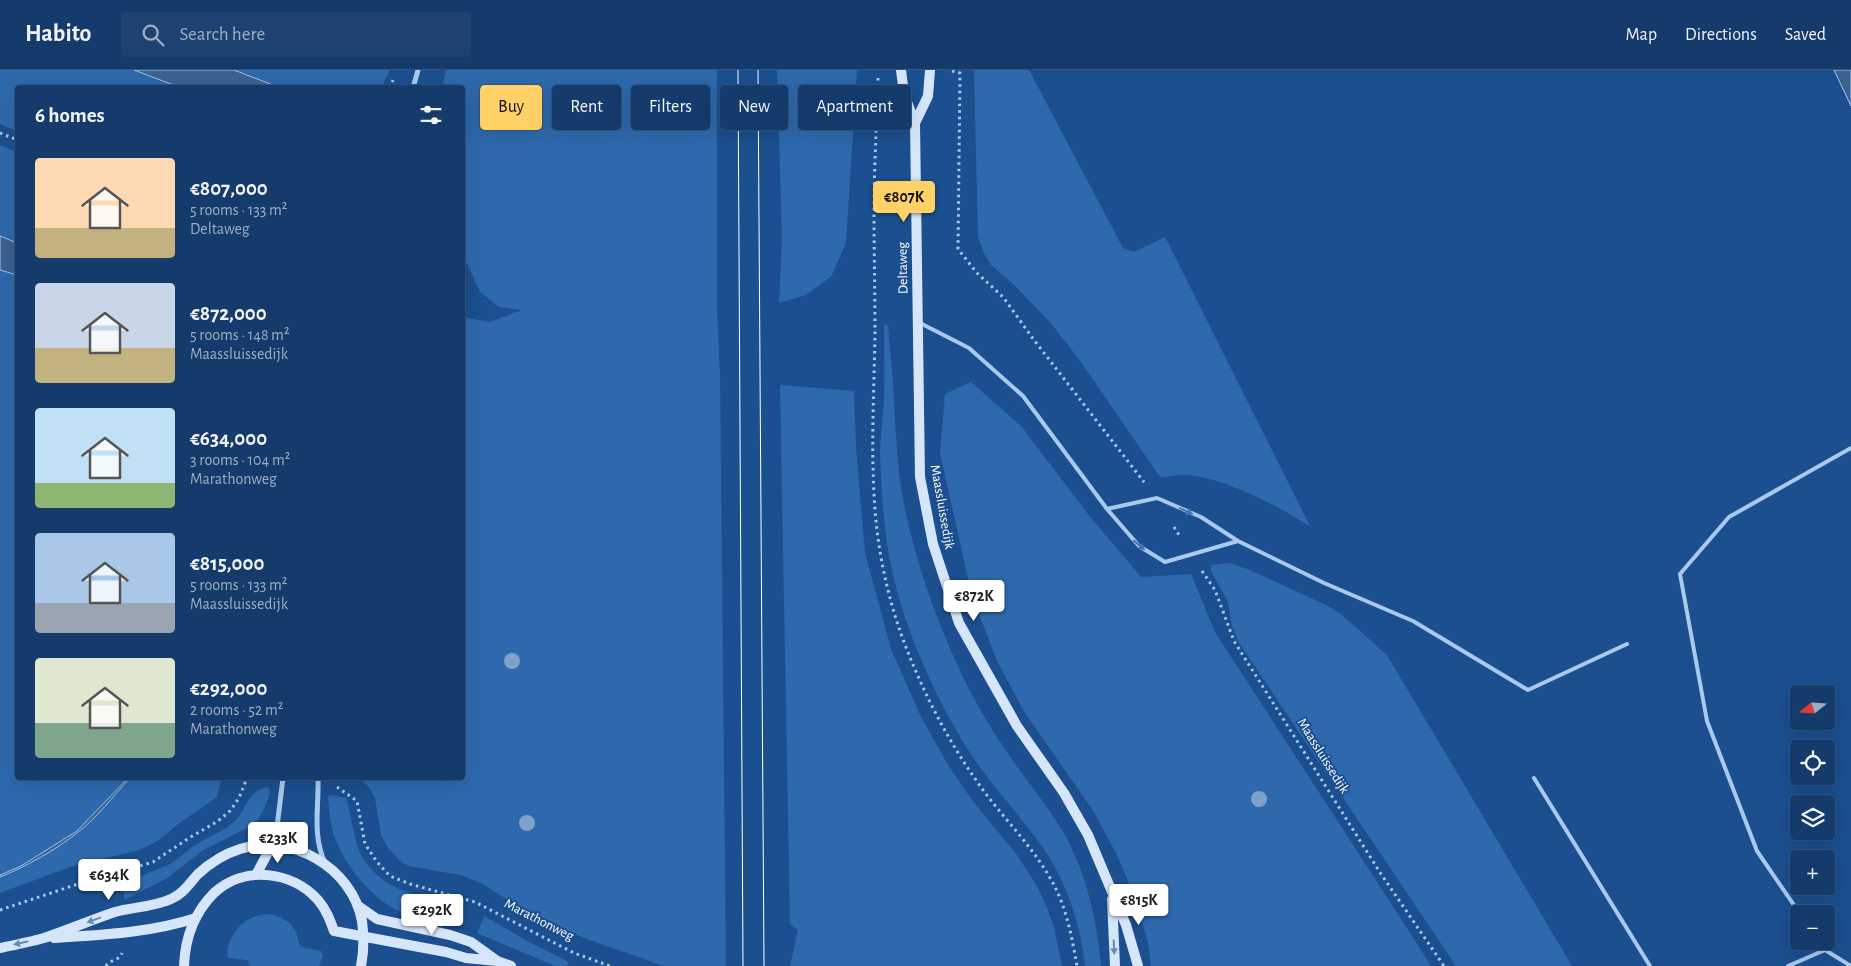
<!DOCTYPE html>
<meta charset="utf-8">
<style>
:root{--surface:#143b6b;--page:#1d4271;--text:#f1f3f6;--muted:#9dadc1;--line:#33557e;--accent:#ffd166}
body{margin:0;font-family:"Alegreya Sans",sans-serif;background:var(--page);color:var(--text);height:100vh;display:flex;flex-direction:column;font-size:19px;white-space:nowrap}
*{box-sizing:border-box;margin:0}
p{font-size:16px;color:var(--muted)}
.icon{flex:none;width:28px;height:28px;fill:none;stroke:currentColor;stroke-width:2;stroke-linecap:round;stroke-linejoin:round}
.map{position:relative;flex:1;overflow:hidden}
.side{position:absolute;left:15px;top:15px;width:450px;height:695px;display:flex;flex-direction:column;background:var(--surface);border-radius:5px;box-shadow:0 5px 20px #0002,0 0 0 1px var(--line)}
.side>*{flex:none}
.banner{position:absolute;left:480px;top:15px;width:475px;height:45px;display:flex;gap:10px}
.needle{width:32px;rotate:252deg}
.tools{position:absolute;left:1790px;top:615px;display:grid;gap:10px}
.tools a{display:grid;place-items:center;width:45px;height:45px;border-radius:5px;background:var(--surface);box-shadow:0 5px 20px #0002,0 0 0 1px var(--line);font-size:25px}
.price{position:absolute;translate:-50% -42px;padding:0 11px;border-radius:5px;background:#fff;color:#222;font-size:16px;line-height:32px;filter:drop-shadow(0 1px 2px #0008)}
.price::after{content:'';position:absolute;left:50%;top:30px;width:15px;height:11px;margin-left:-8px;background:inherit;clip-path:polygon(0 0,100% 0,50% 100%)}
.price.active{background:var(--accent);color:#111}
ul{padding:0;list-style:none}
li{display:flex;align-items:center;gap:15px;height:125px;padding:0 20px}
li span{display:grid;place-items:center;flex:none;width:140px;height:100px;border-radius:5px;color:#555}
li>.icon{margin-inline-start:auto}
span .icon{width:60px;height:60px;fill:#fffc;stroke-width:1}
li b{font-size:21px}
h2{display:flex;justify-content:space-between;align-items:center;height:60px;padding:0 20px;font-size:21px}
.tag{padding:0 18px;border-radius:5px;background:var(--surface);box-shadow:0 5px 20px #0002,0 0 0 1px var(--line);font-size:18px;line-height:45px}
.tag.active{background:var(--accent);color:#111}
header{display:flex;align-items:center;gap:30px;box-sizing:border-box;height:70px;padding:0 25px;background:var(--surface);border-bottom:1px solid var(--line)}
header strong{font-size:24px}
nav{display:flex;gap:28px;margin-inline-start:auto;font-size:18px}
.search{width:350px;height:45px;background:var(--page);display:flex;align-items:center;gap:12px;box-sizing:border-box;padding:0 18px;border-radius:5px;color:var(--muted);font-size:19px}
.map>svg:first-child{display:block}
</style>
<header>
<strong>Habito</strong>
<div class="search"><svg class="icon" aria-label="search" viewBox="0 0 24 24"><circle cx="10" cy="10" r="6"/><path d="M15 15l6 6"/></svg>Search here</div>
<nav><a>Map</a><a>Directions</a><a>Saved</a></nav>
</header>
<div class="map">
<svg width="1851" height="896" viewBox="0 0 1851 896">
<rect width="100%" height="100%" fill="#1b4f8f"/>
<path fill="#2e69ad" d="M0 0H134L179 17 18 18 17 61 0 54Z
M234 0H390L381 18 278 17Z
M446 0H717V237L720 305 726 896H664L584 868 552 854 524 840 479 812 460 805 409 796 401 792 388 778 381 765 375 728 368 716 359 708H462L463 247 490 252 522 240 499 237 480 222 463 185 462 18 442 17Z
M777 0H857L846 173 831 207 806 225 779 233 782 170Z
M974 0H1029L1123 178 1134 182 1165 167 1310 456C1275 435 1223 406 1182 405 1175 405 1167 407 1160 407L1081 292 1050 252 1012 213 991 195 984 183 978 167Z
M0 75 17 82V173L0 166Z
M0 200 18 205V708H128L77 761 21 796 0 805Z
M884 254 888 256C890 281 893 306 894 331 896 364 897 397 903 429 915 491 936 550 963 607 978 638 996 667 1016 695 1033 719 1053 743 1067 769 1088 810 1097 851 1101 896H1085C1081 856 1067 813 1044 779 1017 741 984 708 960 667 926 608 897 541 887 473 883 445 881 415 880 386 880 368 883 348 884 330 885 304 884 279 884 254Z
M971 312 1021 356 1088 444 1141 507 1191 504 1215 562 1405 855 1431 896H1151L1148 873 1137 833 1118 787 1094 742 1023 640 997 591 972 526 940 383 945 324Z
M780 315 854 321 856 377 865 483 891 579 921 647 948 695 972 730 1017 785 1037 816 1047 837 1054 858 1062 896H790L798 860 790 854Z
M1230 493 1250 500 1328 536 1342 545 1387 585 1572 896H1456L1239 573 1232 556 1228 532 1211 501V495Z
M130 708H222L217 727 177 755 158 771 139 780 70 797 0 823V807C27 796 54 781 77 763 97 748 113 726 130 708Z
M267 717 269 718 270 723 265 737 258 750 245 759 202 781 166 809 126 829 124 827C122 805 162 802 176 790 185 783 194 775 204 770 214 764 226 760 234 752 248 739 245 722 267 717Z
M331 725 346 728C352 747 353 767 361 785 364 791 369 796 373 801 393 821 413 824 440 830 446 837 443 844 442 853 427 849 410 846 397 840 371 828 344 794 335 768 330 755 329 739 328 726Z
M269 844C280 846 291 851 296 862 298 867 298 873 301 877L321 881 323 885 319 896H250L247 890 228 888C226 881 228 876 231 869 238 853 252 845 269 844Z
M484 846 529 872 569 892 567 896H555L477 863Z"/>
<path fill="#3c6290" stroke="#9cc4f0" d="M134 0H234L278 17H179Z
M1834 0H1851V36Z
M0 166 17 173V205L0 200Z
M128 708H130C113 726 97 748 77 763 54 781 27 796 0 807V805L21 796 77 761Z"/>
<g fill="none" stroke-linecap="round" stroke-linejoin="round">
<path stroke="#a9c9ee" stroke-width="3" stroke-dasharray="2.5 4" stroke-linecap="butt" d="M952 1 960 3 958 179 977 203 1003 227 1034 270 1144 412
M878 8C877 52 874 96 874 140 874 181 875 222 875 263 874 326 870 389 876 451 881 501 894 551 914 597 933 642 957 685 986 724 1009 754 1036 781 1054 815 1067 840 1072 868 1077 896
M390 18 393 10
M0 63 18 70
M1174 457 1181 468
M1202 501 1215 520 1234 571 1381 804 1444 896
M247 708 264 709
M337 717 357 731 365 774 377 792 390 806 410 814 475 832 574 883 610 896
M114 820 112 804 153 792 189 768 218 751 230 741 239 728 247 708
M0 840 90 810 112 804
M454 846 457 826
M106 896C110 889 118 892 122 883"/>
<path stroke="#a9c9ee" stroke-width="4" d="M920 253 969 278 1023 326 1107 439 1139 476 1165 492 1238 471
M1107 439 1157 428 1201 447 1238 471 1324 513 1413 551 1528 620 1627 574
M1534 708 1650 896
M1800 844 1757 781 1707 651 1680 504 1729 447 1851 378
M1819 871 1825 880 1851 896
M1788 896 1825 880"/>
<path stroke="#a9c9ee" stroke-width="5" d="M413 18 418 0
M318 708C319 737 312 765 325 793
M272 775 276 765 283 708"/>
<path stroke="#d6e6fa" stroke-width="10" d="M901 0 904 24 915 53 920 407 933 474 959 553 1017 656 1064 723 1088 765 1126 855 1138 896
M915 53 928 26 930 0
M256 805 272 775
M1112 829 1115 896
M357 835 377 849 450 865 471 872 496 890
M54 868C101 865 150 863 196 848
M0 878C15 875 30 872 44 868 68 860 91 850 115 842 133 837 154 837 171 829 183 824 189 814 198 804 210 793 224 784 240 779 291 763 352 797 362 851 364 866 364 881 361 896
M184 896C185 869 194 843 214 823 244 795 292 801 318 830 326 839 330 850 334 861L446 882 466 888 497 891 511 896"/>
<path stroke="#fff" stroke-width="1" d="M738 0 743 896
M758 0 764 896"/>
</g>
<g fill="#7ea0ca">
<circle cx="512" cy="591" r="8"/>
<circle cx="1259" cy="729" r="8"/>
<circle cx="527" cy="753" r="8"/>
</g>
<defs><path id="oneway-solid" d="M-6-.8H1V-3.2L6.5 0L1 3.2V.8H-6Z" transform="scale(1.25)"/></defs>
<g fill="#4674ac">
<use href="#oneway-solid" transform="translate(1186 441) rotate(24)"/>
<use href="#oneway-solid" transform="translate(1139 475) rotate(40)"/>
</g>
<g fill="#668bba">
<use href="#oneway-solid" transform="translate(94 850) rotate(160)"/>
<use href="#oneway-solid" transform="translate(21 873) rotate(167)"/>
<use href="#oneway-solid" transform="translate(1114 877) rotate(87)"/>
</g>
<g text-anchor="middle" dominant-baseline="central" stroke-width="4" stroke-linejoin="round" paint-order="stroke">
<g font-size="14" fill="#fff" stroke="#1b4f8f">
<text transform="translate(903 198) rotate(-91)">Deltaweg</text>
<text transform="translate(942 437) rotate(80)">Maassluissedijk</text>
<text transform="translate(1323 686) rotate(58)">Maassluissedijk</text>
<text transform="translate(539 850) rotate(27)">Marathonweg</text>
</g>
</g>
</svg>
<div class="tools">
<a><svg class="needle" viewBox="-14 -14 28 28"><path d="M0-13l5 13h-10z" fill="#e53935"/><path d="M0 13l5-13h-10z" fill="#9dadc1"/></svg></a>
<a><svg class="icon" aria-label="locate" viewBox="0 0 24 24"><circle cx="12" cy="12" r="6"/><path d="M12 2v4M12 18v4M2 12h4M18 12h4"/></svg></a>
<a><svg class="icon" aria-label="layers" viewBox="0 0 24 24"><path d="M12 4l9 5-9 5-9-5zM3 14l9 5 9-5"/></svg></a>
<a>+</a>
<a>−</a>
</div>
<b class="price active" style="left:904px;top:153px">€807K</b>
<b class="price" style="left:974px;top:552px">€872K</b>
<b class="price" style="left:278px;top:794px">€233K</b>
<b class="price" style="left:109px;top:831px">€634K</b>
<b class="price" style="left:1139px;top:856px">€815K</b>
<b class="price" style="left:432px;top:866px">€292K</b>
<div class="banner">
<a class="tag active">Buy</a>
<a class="tag">Rent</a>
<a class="tag">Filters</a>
<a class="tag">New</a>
<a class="tag">Apartment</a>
</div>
<section class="side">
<h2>6 homes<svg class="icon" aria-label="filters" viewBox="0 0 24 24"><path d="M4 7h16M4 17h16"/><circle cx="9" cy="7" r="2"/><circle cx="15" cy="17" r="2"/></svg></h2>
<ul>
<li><span style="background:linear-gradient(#ffd9b3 70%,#c2b280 0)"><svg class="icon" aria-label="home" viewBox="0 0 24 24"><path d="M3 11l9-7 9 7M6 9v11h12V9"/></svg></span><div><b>€807,000</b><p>5 rooms · 133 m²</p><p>Deltaweg</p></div></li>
<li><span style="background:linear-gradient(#c9d6e8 65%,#c2b280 0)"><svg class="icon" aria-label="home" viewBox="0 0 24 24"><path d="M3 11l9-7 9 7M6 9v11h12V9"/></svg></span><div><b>€872,000</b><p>5 rooms · 148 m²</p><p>Maassluissedijk</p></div></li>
<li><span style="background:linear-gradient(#bfe0f5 75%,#8fb573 0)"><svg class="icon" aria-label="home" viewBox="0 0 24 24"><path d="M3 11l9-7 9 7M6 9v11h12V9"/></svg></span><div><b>€634,000</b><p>3 rooms · 104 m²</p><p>Marathonweg</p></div></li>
<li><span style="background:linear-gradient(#a9c7e8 70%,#9aa5b1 0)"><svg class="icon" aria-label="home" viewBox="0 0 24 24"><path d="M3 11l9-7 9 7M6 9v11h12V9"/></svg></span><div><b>€815,000</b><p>5 rooms · 133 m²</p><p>Maassluissedijk</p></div></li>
<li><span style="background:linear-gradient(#dfe7d0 65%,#7fa58c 0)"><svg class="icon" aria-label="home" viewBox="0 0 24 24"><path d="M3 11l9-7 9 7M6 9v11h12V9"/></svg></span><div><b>€292,000</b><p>2 rooms · 52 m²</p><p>Marathonweg</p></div></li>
</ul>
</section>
</div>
